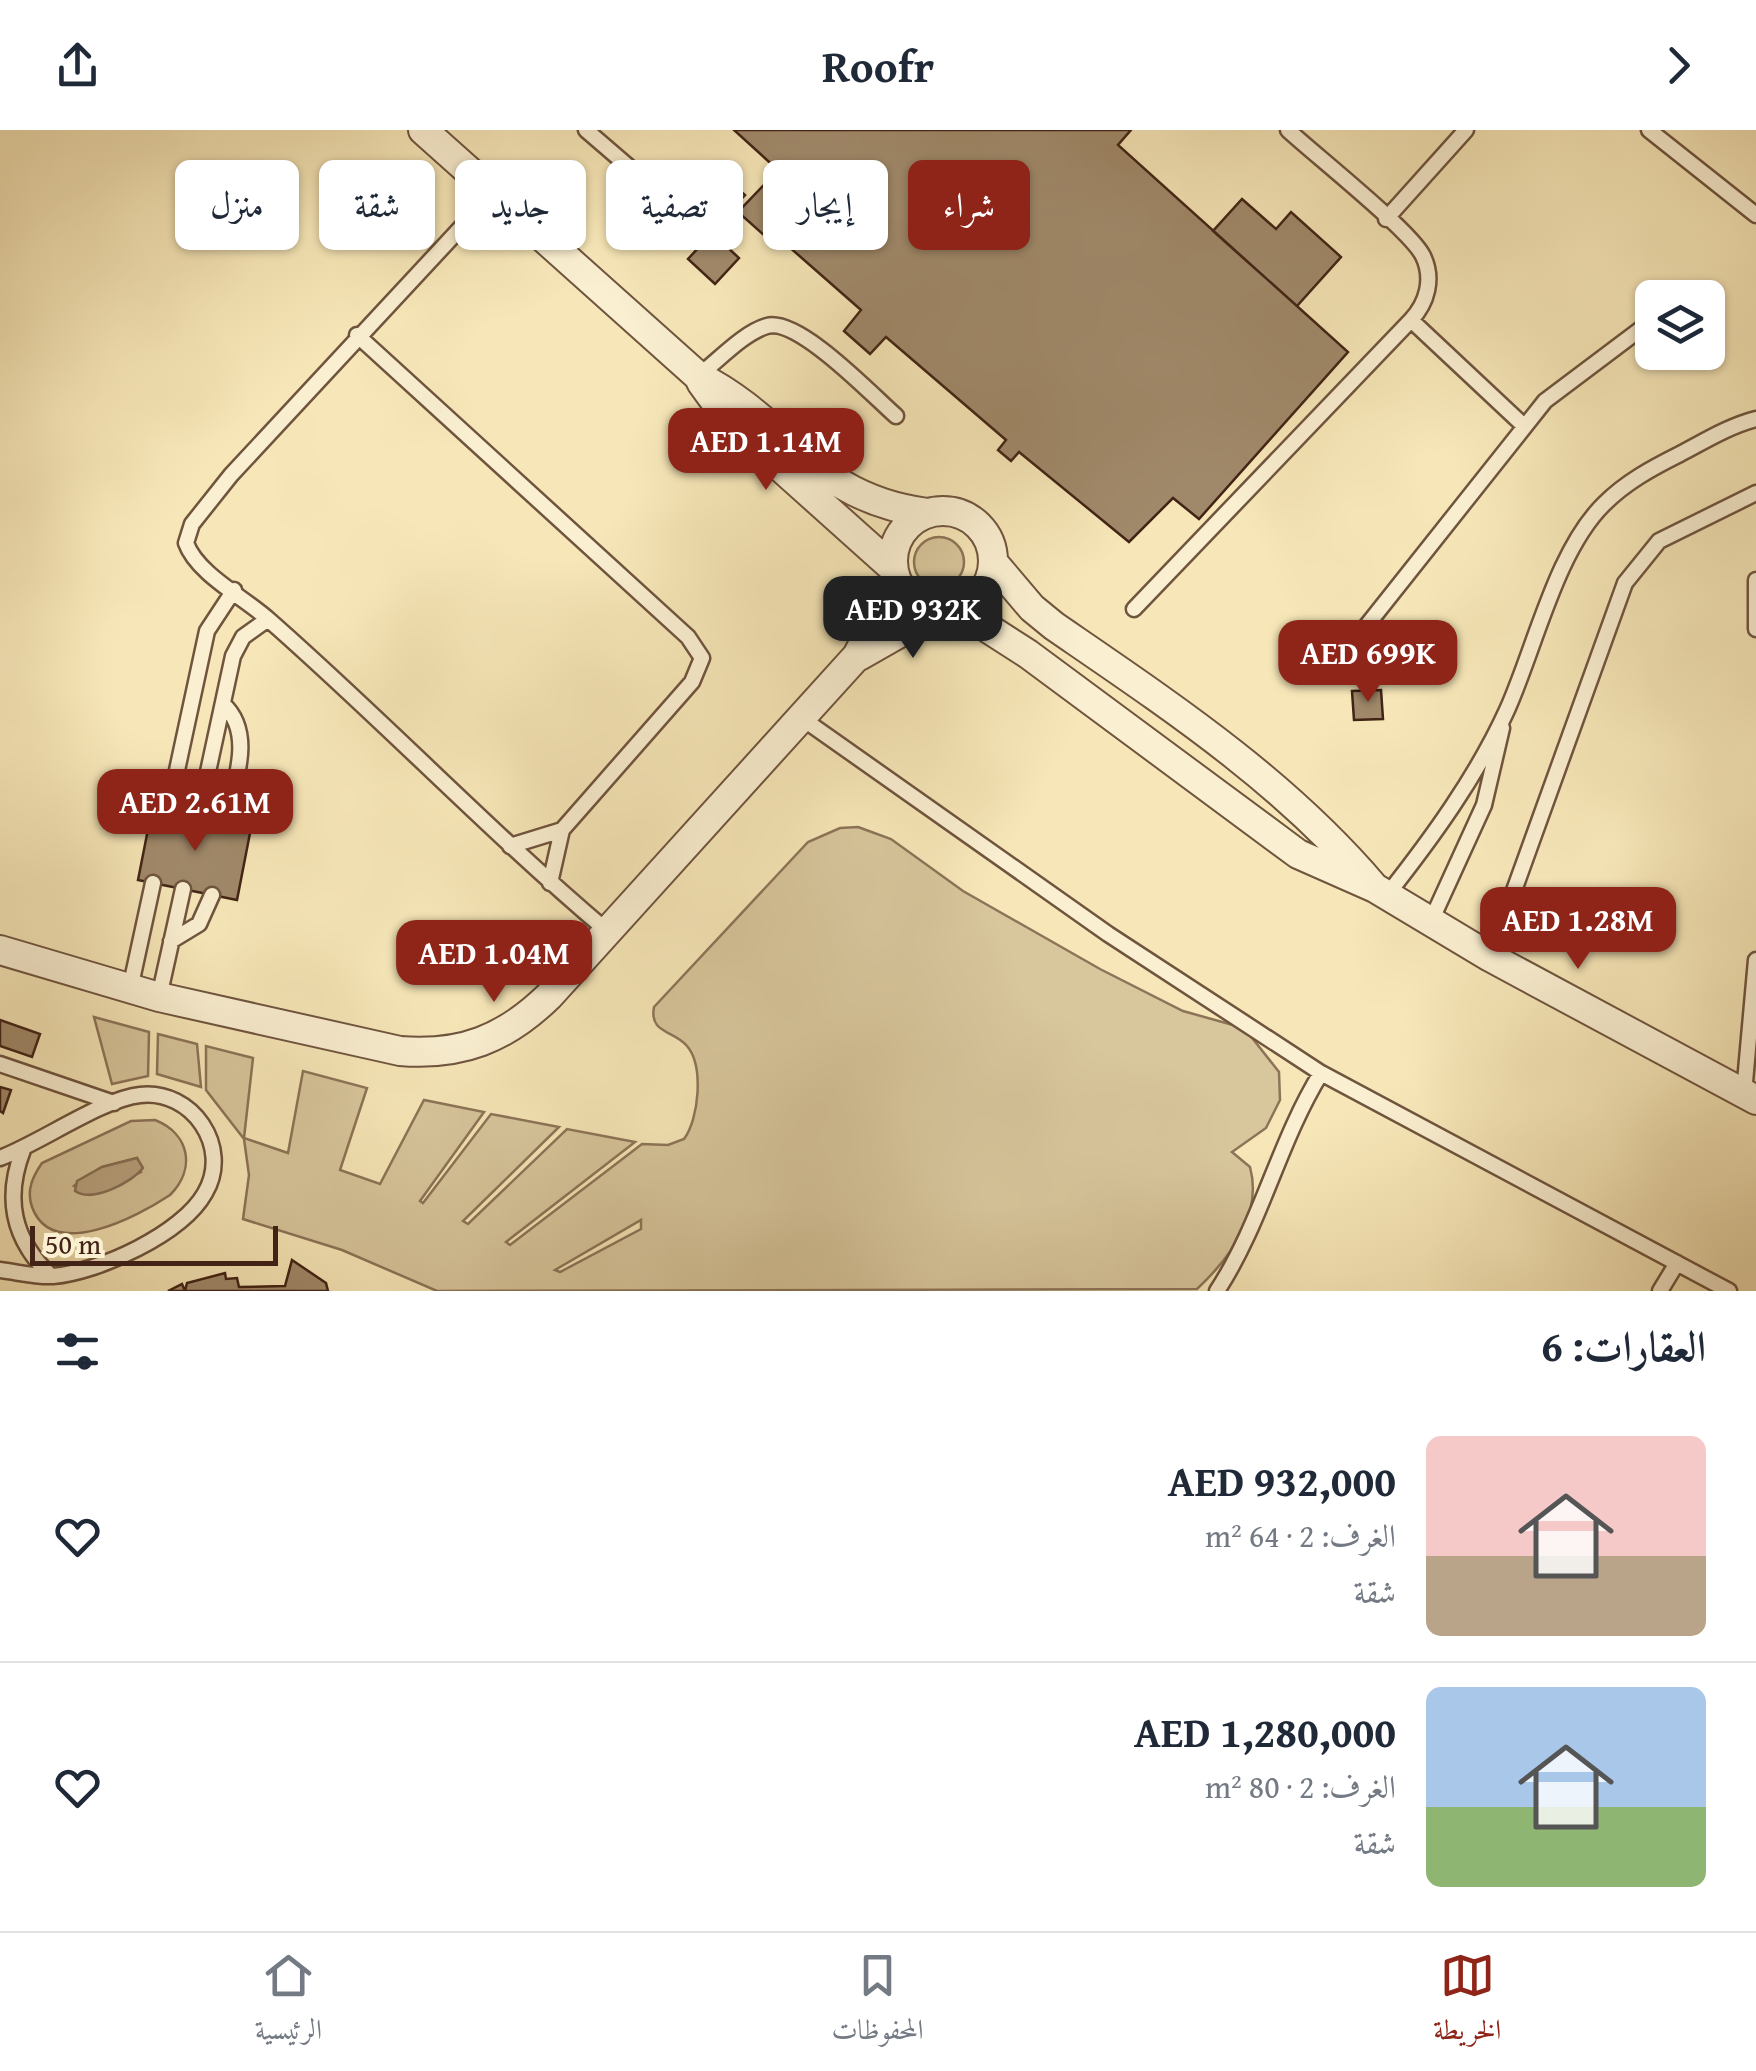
<!DOCTYPE html>
<html lang="ar">
<meta charset="utf-8">
<style>
:root{--surface:#fff;--page:#f6f6f7;--text:#1f2937;--muted:#747a83;--line:#e0e1e3;--accent:#8f2418}
body{margin:0;font-family:"Gentium Book Plus",Amiri,serif;background:var(--page);color:var(--text);direction:rtl;height:100vh;display:flex;flex-direction:column;font-size:38px;white-space:nowrap}
*{box-sizing:border-box;margin:0}
p{font-size:32px;color:var(--muted)}
.icon{flex:none;width:55px;height:55px;fill:none;stroke:currentColor;stroke-width:2;stroke-linecap:round;stroke-linejoin:round}
.map{position:relative;height:1161px;overflow:hidden;direction:ltr}
.details{display:flex;flex-direction:column;background:var(--surface);flex:1}
.details>*{flex:none}
.hud{position:absolute;left:30px;top:30px;width:1000px;height:90px;direction:rtl;display:flex;gap:20px}
.buttons{position:absolute;left:1635px;top:150px;display:grid;gap:20px}
.buttons a{display:grid;place-items:center;width:90px;height:90px;border-radius:15px;background:var(--surface);box-shadow:0 2px 8px #0004;font-size:50px}
.scale{position:absolute;left:30px;bottom:25px;width:248px;box-sizing:border-box;padding-left:10px;border:5px solid #422315;border-top:0;font-size:28px;line-height:35px;white-space:nowrap;color:#422315;-webkit-text-stroke:8px #faefd1;paint-order:stroke}
.price{position:absolute;translate:-50% -85px;padding:0 22px;border-radius:20px;background:var(--accent);color:#fff;font-size:32px;line-height:65px;filter:drop-shadow(0 2px 5px #0008)}
.price::after{content:'';position:absolute;left:50%;top:60px;width:30px;height:22px;margin-left:-15px;background:inherit;clip-path:polygon(0 0,100% 0,50% 100%)}
.price.current{background:#222;color:#fff}
ul{padding:0;list-style:none}
li{display:flex;align-items:center;gap:30px;height:250px;padding:0 50px}
li+li{border-top:2px solid var(--line)}
li span{display:grid;place-items:center;flex:none;width:280px;height:200px;border-radius:15px;color:#555}
li>.icon{margin-inline-start:auto}
span .icon{width:120px;height:120px;fill:#fffc;stroke-width:1}
li b{font-size:42px}
h2{display:flex;justify-content:space-between;align-items:center;height:120px;padding:0 50px;font-size:42px}
.pill{padding:0 35px;border-radius:15px;background:var(--surface);box-shadow:0 2px 8px #0004;font-size:35px;line-height:90px}
.pill.current{background:var(--accent);color:#fff}
header{display:flex;justify-content:space-between;align-items:center;height:130px;padding:0 50px;background:var(--surface);font-size:45px;font-weight:700}
.menu{display:flex;justify-content:space-around;align-items:center;height:140px;border-top:2px solid var(--line);background:var(--surface);font-size:28px;color:var(--muted)}
.menu a{display:grid;justify-items:center;gap:5px}
.menu .current{color:var(--accent)}
.map>svg:first-child{display:block}
</style>
<header><svg class="icon" aria-label="forward" viewBox="0 0 24 24"><path d="M9 5l7 7-7 7"/></svg>Roofr<svg class="icon" aria-label="share" viewBox="0 0 24 24"><path d="M12 15V3M7 8l5-5 5 5M5 13v7h14v-7"/></svg></header>
<div class="map">
<svg width="1756" height="1161" viewBox="0 0 1756 1161">
<rect width="100%" height="100%" fill="#f7e7b8"/>
<filter id="stains"><feTurbulence type="fractalNoise" baseFrequency=".002" numOctaves="4"/><feColorMatrix values="0 0 0 0 .2 0 0 0 0 .09 0 0 0 0 .02 0 0 0 .5 -.17"/></filter>
<radialGradient id="worn" r=".72"><stop offset=".6" stop-color="#630" stop-opacity="0"/><stop offset="1" stop-color="#630" stop-opacity=".3"/></radialGradient>
<path fill="#d8c69c" stroke="#8d7458" stroke-width="2.5" fill-rule="evenodd" d="M914 432a25 25 0 1 1 50 0a25 25 0 1 1-50 0Z
M858 697 891 709 963 761 1100 839 1183 881 1233 895 1249 904 1279 942 1280 970 1266 998 1232 1022 1250 1037C1263 1085 1230 1128 1197 1159L437 1161 342 1120 243 1089 249 1045 244 1009 206 960V916L253 928 244 1008 288 1023 303 941 367 958 340 1040 380 1054 424 970 484 982 420 1071 423 1073 491 984 559 997 463 1091 468 1094 567 999 635 1012 506 1112 510 1115 642 1014 668 1015 684 1009C699 989 704 936 687 916 674 900 649 904 654 877L808 712 840 698ZM641 1090V1099L560 1142 555 1140Z
M94 887 149 902 148 946 112 954Z
M158 904 197 914 201 957 157 944Z
M155 990C190 1004 196 1039 170 1065 137 1087 52 1132 32 1077 26 1060 33 1046 42 1033L131 991ZM137 1028 141 1042 90 1065 74 1056 102 1037Z"/>
<path fill="#b9a481" stroke="#897056" stroke-width="2.5" d="M137 1028 143 1038C131 1053 92 1073 75 1061L77 1051 102 1037Z"/>
<path fill="#a0896a" stroke="#422315" stroke-width="2.5" d="M734 0H1131L1118 15 1348 222 1199 389 1173 368 1129 412 1019 322 1011 331 998 320 1006 310 886 207 870 224 844 201 861 180 779 108 774 114 738 82 778 40Z
M727 49 745 65 732 79 714 63Z
M1242 69 1276 99 1291 82 1341 127 1297 176 1213 101Z
M665 93 679 106 672 115 657 101Z
M712 103 739 128 715 154 688 129Z
M1381 560 1383 589 1354 590 1352 561Z
M152 679 251 698 237 770 138 750Z
M0 890 40 904 32 927 0 916Z
M0 957 11 960 3 983 0 981Z
M292 1130 326 1153 328 1161H168L182 1154 185 1161 187 1153 225 1143 226 1149 237 1148 239 1157 285 1156Z"/>
<g fill="none" stroke-linecap="round" stroke-linejoin="round">
<defs>
<path id="lane" d="M586 0 658 62
M1649 0 1756 85
M494 62 231 345 192 394 186 413C197 444 245 468 269 490 384 591 490 702 607 801
M1386 89 1466 0
M1411 190 1523 295
M357 205 688 507 702 528 692 552 562 700 510 716
M698 246C718 231 743 203 767 196 798 187 871 264 896 286
M1756 450V499
M1134 479 1411 190C1427 173 1434 149 1423 126 1411 101 1315 25 1288 0
M1341 528 1545 271 1646 195
M223 574C256 604 233 655 226 694
M803 589 1108 804 1321 943 1729 1161
M168 682 207 501 234 460
M198 688 233 526 243 507 268 489
M550 753 562 700
M1387 765C1432 708 1477 646 1507 580 1535 518 1556 421 1604 374 1626 352 1652 338 1680 324 1705 311 1729 296 1756 289
M1431 791 1484 675 1502 598
M171 811 199 794 212 765
M1490 827 1625 453 1659 411 1756 363
M130 859 153 753
M159 867 183 759
M0 934 114 973
M1744 963 1756 830
M23 1020C4 1069 13 1110 51 1146
M0 1028C40 1013 102 969 140 965 192 959 232 1017 205 1063 182 1104 99 1142 53 1146 36 1147 17 1142 0 1140
M1217 1161C1262 1092 1278 1013 1321 943
M1660 1161 1677 1133"/>
<path id="street" d="M423 0 698 246C790 292 811 368 927 383
M701 252 730 292 892 437
M893 431a50 50 0 1 1 100 0a50 50 0 1 1-100 0Z
M993 432 1032 478 1054 496C1169 575 1283 650 1374 757
M958 479 1028 524 1298 724 1375 758 1490 827 1756 970
M859 526 938 481
M0 820 159 867 400 921C461 926 505 909 549 866L857 526 896 451"/>
</defs>
<use href="#lane" stroke="#6f543e" stroke-width="19"/>
<use href="#street" stroke="#6f543e" stroke-width="32"/>
<use href="#lane" stroke="#faefd1" stroke-width="14"/>
<use href="#street" stroke="#faefd1" stroke-width="28"/>
</g>
<rect width="100%" height="100%" filter="url(#stains)"/>
<rect width="100%" height="100%" fill="url(#worn)"/>
</svg>
<div class="buttons">
<a><svg class="icon" aria-label="layers" viewBox="0 0 24 24"><path d="M12 4l9 5-9 5-9-5zM3 14l9 5 9-5"/></svg></a>
</div>
<div class="scale">50 m</div>
<b class="price" style="left:766px;top:363px">AED 1.14M</b>
<b class="price current" style="left:913px;top:531px">AED 932K</b>
<b class="price" style="left:1368px;top:575px">AED 699K</b>
<b class="price" style="left:195px;top:724px">AED 2.61M</b>
<b class="price" style="left:1578px;top:842px">AED 1.28M</b>
<b class="price" style="left:494px;top:875px">AED 1.04M</b>
<div class="hud">
<a class="pill current">شراء</a>
<a class="pill">إيجار</a>
<a class="pill">تصفية</a>
<a class="pill">جديد</a>
<a class="pill">شقة</a>
<a class="pill">منزل</a>
</div>
</div>
<section class="details">
<h2>العقارات: 6<svg class="icon" aria-label="filters" viewBox="0 0 24 24"><path d="M4 7h16M4 17h16"/><circle cx="9" cy="7" r="2"/><circle cx="15" cy="17" r="2"/></svg></h2>
<ul>
<li><span style="background:linear-gradient(#f6c9c9 60%,#b9a48a 0)"><svg class="icon" aria-label="home" viewBox="0 0 24 24"><path d="M3 11l9-7 9 7M6 9v11h12V9"/></svg></span><div><b>AED 932,000</b><p>الغرف: 2 · 64 m²</p><p>شقة</p></div><svg class="icon" aria-label="heart" viewBox="0 0 24 24"><path d="M12 20l-8-8c-3-5 5-10 8-4 3-6 11-1 8 4z"/></svg></li>
<li><span style="background:linear-gradient(#a9c7e8 60%,#8fb573 0)"><svg class="icon" aria-label="home" viewBox="0 0 24 24"><path d="M3 11l9-7 9 7M6 9v11h12V9"/></svg></span><div><b>AED 1,280,000</b><p>الغرف: 2 · 80 m²</p><p>شقة</p></div><svg class="icon" aria-label="heart" viewBox="0 0 24 24"><path d="M12 20l-8-8c-3-5 5-10 8-4 3-6 11-1 8 4z"/></svg></li>
</ul>
</section>
<nav class="menu">
<a class="current"><svg class="icon" aria-label="map" viewBox="0 0 24 24"><path d="M3 6l6-2 6 2 6-2v14l-6 2-6-2-6 2zM9 4v14M15 6v14"/></svg>الخريطة</a>
<a><svg class="icon" aria-label="saved" viewBox="0 0 24 24"><path d="M7 4h10v16l-5-4-5 4z"/></svg>المحفوظات</a>
<a><svg class="icon" aria-label="home" viewBox="0 0 24 24"><path d="M3 11l9-7 9 7M6 9v11h12V9"/></svg>الرئيسية</a>
</nav>
